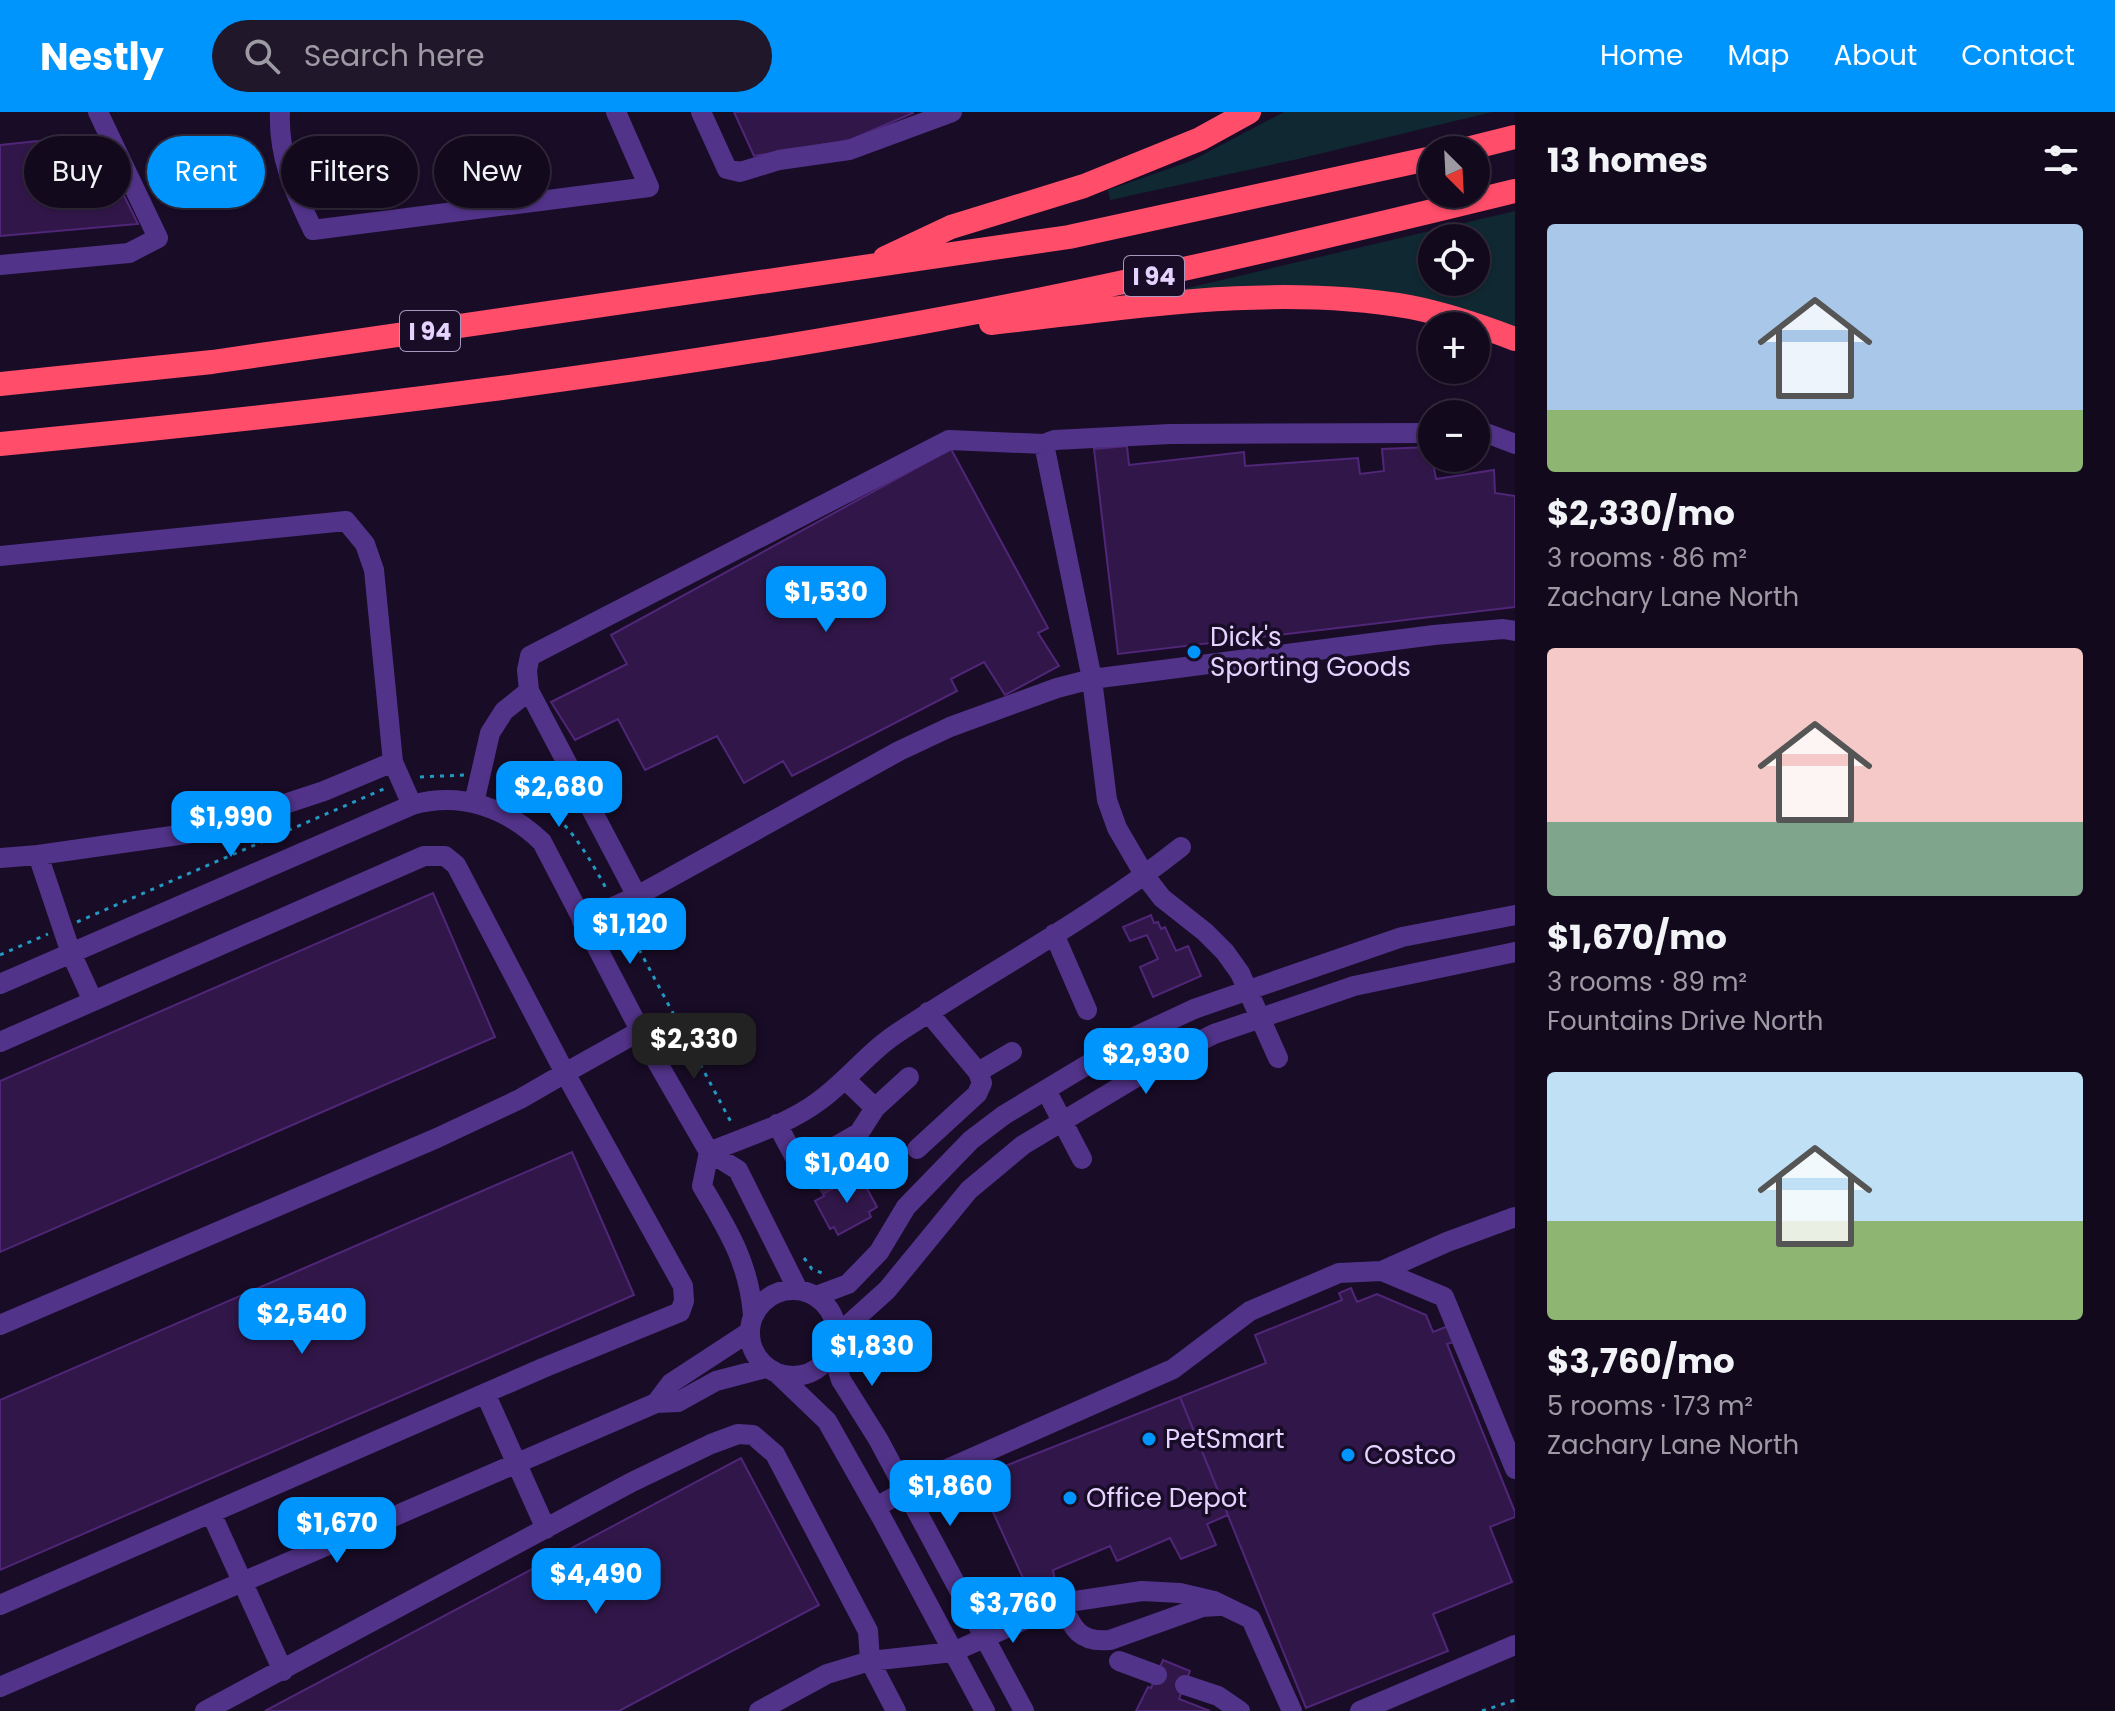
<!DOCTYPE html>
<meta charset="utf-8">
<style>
:root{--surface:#13091d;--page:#20172a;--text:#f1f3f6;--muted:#9d9aa4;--line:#322a3b;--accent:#0094fd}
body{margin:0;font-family:Poppins,sans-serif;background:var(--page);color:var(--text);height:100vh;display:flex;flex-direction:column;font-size:30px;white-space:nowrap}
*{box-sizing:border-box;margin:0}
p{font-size:26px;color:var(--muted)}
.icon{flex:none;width:44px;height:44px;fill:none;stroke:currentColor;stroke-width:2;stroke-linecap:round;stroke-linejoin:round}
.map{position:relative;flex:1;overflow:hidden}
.details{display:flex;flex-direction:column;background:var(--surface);width:600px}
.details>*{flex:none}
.guide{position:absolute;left:24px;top:24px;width:760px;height:72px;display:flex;gap:16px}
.needle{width:52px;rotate:156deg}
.buttons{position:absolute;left:1418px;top:24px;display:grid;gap:16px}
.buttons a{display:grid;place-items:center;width:72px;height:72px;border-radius:50%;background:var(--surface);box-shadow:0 2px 6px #0004,0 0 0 2px var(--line);font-size:40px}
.price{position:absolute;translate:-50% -68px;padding:0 18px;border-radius:16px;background:var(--accent);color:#fff;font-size:26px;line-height:52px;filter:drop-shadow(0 2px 4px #0008)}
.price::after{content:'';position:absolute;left:50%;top:48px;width:24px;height:18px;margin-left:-12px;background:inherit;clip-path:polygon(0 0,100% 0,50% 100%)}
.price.on{background:#222;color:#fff}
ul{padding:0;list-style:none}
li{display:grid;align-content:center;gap:16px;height:424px;padding:0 32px}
li span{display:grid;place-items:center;height:248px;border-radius:8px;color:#555}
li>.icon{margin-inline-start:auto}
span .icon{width:144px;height:144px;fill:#fffc;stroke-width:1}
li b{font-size:34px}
h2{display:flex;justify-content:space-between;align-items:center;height:96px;padding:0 32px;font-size:34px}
.chip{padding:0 28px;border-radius:36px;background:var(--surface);box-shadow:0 2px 6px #0004,0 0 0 2px var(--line);font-size:28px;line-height:72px}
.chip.on{background:var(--accent);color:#fff}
header{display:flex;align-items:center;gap:48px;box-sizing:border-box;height:112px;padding:0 40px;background:var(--accent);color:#fff}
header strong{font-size:38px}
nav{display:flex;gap:44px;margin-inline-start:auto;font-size:28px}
.search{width:560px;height:72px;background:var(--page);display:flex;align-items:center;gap:20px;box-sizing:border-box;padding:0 28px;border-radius:44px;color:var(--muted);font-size:30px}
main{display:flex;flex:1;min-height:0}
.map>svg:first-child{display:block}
</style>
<header>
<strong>Nestly</strong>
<div class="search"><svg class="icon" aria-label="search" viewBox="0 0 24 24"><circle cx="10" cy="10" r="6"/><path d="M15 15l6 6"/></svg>Search here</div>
<nav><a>Home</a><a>Map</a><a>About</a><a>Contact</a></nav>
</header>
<main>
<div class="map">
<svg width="1515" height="1599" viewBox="0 0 1515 1599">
<rect width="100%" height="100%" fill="#190c27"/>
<path fill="#0f2831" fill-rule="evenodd" d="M1284 0H1492L1298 47 1110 88 1108 78 1191 49Z
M1515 99V217L1459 198 1180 185 1179 178ZM1432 126H1476V170H1432Z"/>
<path fill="#311749" stroke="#502678" stroke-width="2" d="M734 0H912L913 1 850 28 754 44Z
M94 23 138 112 0 124V33Z
M1127 334 1129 353 1244 340 1245 354 1358 346 1360 362 1384 359 1382 337 1430 335 1436 367 1494 358 1495 381 1515 384V495L1118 542 1094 337Z
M951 337 1048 516 1038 521 1059 554 1005 583 984 550 951 567 957 579 792 664 783 649 744 671 717 624 645 658 618 607 575 628 551 590 627 552 611 523Z
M433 781 495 925 0 1140V969Z
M1151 803 1154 811 1158 810 1161 817 1165 815 1176 839 1188 834 1201 864 1153 885 1140 855 1158 847 1147 823 1130 829 1123 815Z
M572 1040 634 1183 0 1458V1288Z
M830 1055 840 1072 823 1082 813 1064Z
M859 1062 877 1095 869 1100 871 1105 838 1123 834 1115 830 1117 815 1089 824 1084 823 1082Z
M1351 1176 1357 1190 1377 1182 1426 1203 1433 1220 1448 1214 1454 1230 1447 1232 1515 1400V1405L1490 1415 1512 1470 1433 1502 1448 1539 1306 1596 1180 1285 1266 1251 1255 1223 1342 1188 1339 1181Z
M1180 1285 1228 1403 1207 1412 1216 1433 1181 1447 1170 1426 1117 1449 1110 1434 1053 1458 1056 1476 1033 1488 977 1365Z
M741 1346 819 1493 619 1599H265Z
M1163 1548 1190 1559 1179 1587 1210 1599H1136L1148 1575 1151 1576Z"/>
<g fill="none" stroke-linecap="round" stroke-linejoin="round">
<path stroke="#382a47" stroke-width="20" stroke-dasharray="20 10" stroke-linecap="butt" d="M800 1055 812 1076C845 1058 853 1060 859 1021"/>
<path stroke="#229ac3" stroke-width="3" stroke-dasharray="4 6" stroke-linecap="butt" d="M420 665 464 663
M499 669C556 690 580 728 608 780
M77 810 386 676
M625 811 732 1012
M0 843 48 822
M804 1146 812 1157 822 1161
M1482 1599 1515 1588"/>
<path stroke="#52338a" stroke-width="20" d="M280 0C278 44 294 79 313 118L649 75 616 0
M701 0 727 57 740 60 779 48 849 38 952 0
M0 153 129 141 158 126 98 0
M1476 321H1486L1515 332
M1044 332 1092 567 1107 688 1117 716 1145 764 1162 786 1205 820 1225 840 1240 861 1278 946
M0 444 346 409 365 432 374 458 393 650 412 693
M474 691 490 621 504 599 529 579
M38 743 200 720 324 679 393 650
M0 746 38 743 71 841 93 889
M637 784 529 579 527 558 530 544 949 328 1044 332 1055 328 1170 322 1432 321
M582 809 637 784 899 639 950 615 1057 576 1092 567 1434 523 1503 517 1515 519
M1054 822 1087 898
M0 872 412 693C461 679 507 696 542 730L653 943 709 1040 738 1058 798 1178
M0 930 424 744H445L456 753 565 961 520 987 437 1026 0 1213
M978 960 1012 940
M845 967 875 996
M1047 980 1082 1047
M777 1012 800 1055 859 1021 875 996 909 965
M917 1037 977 982 982 971 978 960 928 900
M709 1040C745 1025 787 1013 819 989 848 968 871 937 902 918 995 857 1094 804 1181 735
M709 1040 702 1074C728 1118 749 1151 753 1203
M1382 1159 1444 1185 1515 1357
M750 1221a43 43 0 1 1 86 0a43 43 0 1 1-86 0Z
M816 1184 848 1172 879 1140 906 1095 971 1028 1004 1003 1130 927 1194 897 1402 825 1515 803
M837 1223 887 1178 969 1078 1023 1033 1180 939 1214 922 1354 874 1515 840
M832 1240 841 1268 878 1327 1024 1599
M778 1262 827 1309 884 1410 985 1599
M485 1281 546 1417
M656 1291 671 1271 749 1220
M876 1395 936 1362 1173 1257 1250 1199 1339 1161 1382 1159 1447 1130 1515 1105
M211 1401 283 1559
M1062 1491C1072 1517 1080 1531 1110 1528L1202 1495 1218 1494
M0 1493 543 1256 680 1200 684 1189 683 1174 565 961 640 919
M1119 1549 1157 1563
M1185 1573 1218 1584 1240 1599
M0 1575 656 1291 678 1290 716 1269 766 1256
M205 1599 632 1370 711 1332 738 1322 753 1323 775 1342 868 1519 870 1549 896 1599
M759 1599 827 1562 870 1549 953 1540 1062 1491 1142 1479 1180 1481 1214 1489 1251 1507 1292 1599
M1360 1599 1515 1533"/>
<path stroke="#ff4d6a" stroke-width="24" d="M1463 38 1515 25
M885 146 951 115 1084 74 1200 27 1249 0
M991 211C1130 196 1271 171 1410 195 1446 202 1481 214 1515 227
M0 272 212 250 1069 125 1432 46
M0 332C325 301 651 262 972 201 1154 166 1335 123 1515 79"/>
</g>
<g fill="#0094fd" stroke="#190c27" stroke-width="3">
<circle cx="1194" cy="540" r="8"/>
<circle cx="1149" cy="1327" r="8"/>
<circle cx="1348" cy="1343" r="8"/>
<circle cx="1070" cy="1386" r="8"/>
</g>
<g text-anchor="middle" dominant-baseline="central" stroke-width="7" stroke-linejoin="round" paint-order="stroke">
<g fill="#190c27" stroke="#a897be" stroke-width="2">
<rect x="1124" y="144" width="60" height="40" rx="6"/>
<rect x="400" y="199" width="60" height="40" rx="6"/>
</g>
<g font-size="24" font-weight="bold" fill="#e5d2ff">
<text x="1154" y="164">I 94</text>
<text x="430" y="219">I 94</text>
</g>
<g font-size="26" fill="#e5d2ff" stroke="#190c27" text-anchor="start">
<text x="1210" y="525">Dick's<tspan x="1210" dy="30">Sporting Goods</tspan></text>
<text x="1165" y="1327">PetSmart</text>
<text x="1364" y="1343">Costco</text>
<text x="1086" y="1386">Office Depot</text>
</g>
</g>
</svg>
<div class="buttons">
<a><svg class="needle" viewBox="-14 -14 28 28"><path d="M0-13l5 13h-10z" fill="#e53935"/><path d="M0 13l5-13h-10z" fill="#9d9aa4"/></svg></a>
<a><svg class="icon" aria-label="locate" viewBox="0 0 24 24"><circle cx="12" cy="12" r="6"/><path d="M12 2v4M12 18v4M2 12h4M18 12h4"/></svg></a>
<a>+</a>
<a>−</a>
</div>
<b class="price" style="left:826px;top:522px">$1,530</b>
<b class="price" style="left:559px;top:717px">$2,680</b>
<b class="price" style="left:231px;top:747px">$1,990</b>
<b class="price" style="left:630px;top:854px">$1,120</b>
<b class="price on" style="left:694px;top:969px">$2,330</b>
<b class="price" style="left:1146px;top:984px">$2,930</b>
<b class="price" style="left:847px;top:1093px">$1,040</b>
<b class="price" style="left:302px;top:1244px">$2,540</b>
<b class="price" style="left:872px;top:1276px">$1,830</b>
<b class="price" style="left:950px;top:1416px">$1,860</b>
<b class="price" style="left:337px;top:1453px">$1,670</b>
<b class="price" style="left:596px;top:1504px">$4,490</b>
<b class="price" style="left:1013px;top:1533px">$3,760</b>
<div class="guide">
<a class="chip">Buy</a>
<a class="chip on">Rent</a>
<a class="chip">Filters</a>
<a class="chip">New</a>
</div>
</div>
<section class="details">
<h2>13 homes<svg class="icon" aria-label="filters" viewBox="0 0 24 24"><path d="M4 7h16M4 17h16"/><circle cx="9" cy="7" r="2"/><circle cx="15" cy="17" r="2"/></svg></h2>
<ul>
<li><span style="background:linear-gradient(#a9c7e8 75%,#8fb573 0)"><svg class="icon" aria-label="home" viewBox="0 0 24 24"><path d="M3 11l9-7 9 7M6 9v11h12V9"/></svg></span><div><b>$2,330/mo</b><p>3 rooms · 86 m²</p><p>Zachary Lane North</p></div></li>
<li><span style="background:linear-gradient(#f6c9c9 70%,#7fa58c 0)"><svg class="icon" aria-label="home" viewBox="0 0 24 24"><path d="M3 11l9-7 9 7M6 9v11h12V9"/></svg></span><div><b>$1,670/mo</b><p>3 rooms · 89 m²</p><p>Fountains Drive North</p></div></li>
<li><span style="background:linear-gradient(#bfe0f5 60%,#8fb573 0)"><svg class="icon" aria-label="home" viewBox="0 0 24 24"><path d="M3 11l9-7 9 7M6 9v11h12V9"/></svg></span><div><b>$3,760/mo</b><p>5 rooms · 173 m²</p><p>Zachary Lane North</p></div></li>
</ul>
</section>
</main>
